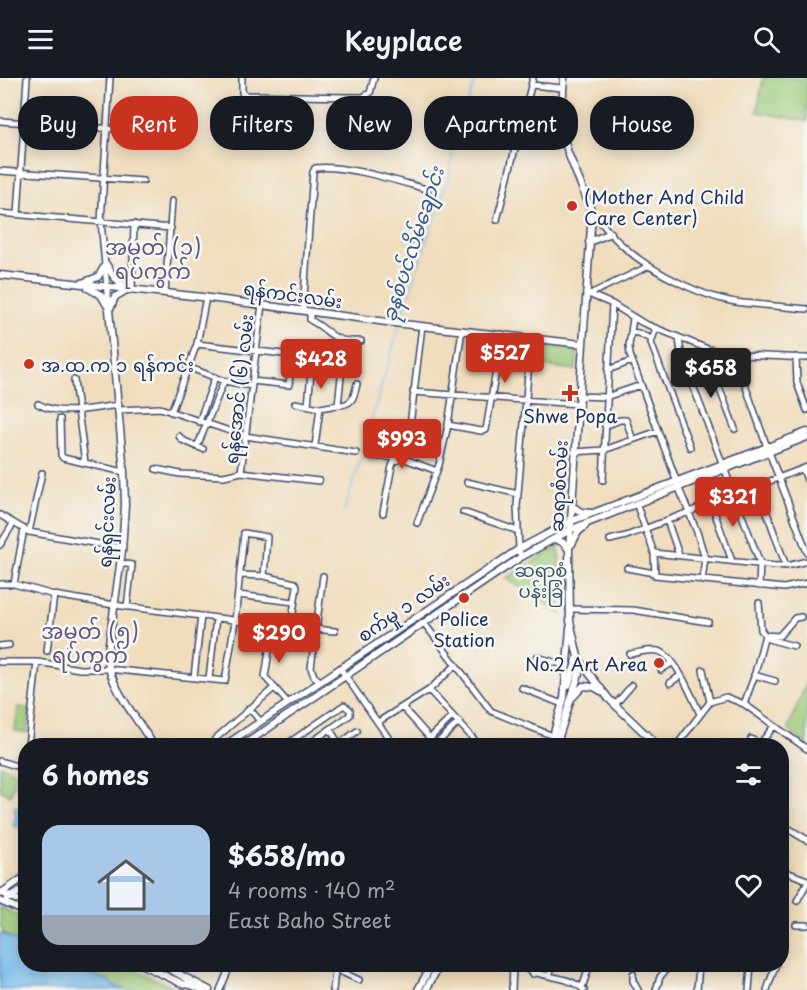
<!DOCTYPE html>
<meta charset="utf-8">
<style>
:root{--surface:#171b24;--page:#20242c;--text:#f1f3f6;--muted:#9ea1a6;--accent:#c8321e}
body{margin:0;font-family:"Playpen Sans","Noto Sans Myanmar",sans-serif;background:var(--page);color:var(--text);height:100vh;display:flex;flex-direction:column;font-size:22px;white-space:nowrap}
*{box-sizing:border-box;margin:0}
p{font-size:20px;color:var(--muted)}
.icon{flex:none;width:33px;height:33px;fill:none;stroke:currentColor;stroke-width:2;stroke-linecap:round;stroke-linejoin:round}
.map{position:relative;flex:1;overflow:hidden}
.panel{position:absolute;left:18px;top:660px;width:771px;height:234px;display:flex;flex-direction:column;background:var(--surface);border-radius:24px;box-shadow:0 3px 15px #0003}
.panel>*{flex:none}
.hud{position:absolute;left:18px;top:18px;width:771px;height:54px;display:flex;gap:12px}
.price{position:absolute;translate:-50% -51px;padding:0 14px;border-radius:6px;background:var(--accent);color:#fff;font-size:20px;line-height:39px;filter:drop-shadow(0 2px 3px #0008)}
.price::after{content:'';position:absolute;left:50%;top:36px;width:18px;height:14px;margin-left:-9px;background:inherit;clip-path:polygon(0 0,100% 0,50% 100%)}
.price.selected{background:#222;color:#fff}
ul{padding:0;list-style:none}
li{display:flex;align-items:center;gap:18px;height:150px;padding:0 24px}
li span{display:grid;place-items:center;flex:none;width:168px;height:120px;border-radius:18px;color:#555}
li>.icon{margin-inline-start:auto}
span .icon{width:72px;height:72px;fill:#fffc;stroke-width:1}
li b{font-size:26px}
h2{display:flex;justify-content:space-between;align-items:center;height:72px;padding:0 24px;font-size:26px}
.chip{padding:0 21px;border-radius:24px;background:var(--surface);box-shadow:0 3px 15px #0003;font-size:21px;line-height:54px}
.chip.selected{background:var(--accent);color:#fff}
header{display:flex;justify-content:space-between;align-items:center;height:78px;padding:0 24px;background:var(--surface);font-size:27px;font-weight:600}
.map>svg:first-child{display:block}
</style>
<header><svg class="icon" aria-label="menu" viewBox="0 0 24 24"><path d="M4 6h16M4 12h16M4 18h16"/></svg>Keyplace<svg class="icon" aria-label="search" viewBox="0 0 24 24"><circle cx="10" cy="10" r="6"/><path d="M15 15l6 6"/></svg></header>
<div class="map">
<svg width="807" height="912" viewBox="0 0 807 912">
<rect width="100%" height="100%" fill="#f6f6f2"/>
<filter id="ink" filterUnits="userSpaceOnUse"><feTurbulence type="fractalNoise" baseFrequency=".0167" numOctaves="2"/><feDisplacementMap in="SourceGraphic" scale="12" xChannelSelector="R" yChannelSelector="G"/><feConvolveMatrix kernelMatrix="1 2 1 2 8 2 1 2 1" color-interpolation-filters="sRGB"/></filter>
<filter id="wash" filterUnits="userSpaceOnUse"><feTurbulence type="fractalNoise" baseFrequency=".008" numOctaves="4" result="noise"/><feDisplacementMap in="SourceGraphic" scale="24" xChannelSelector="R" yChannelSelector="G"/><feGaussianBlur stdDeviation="1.35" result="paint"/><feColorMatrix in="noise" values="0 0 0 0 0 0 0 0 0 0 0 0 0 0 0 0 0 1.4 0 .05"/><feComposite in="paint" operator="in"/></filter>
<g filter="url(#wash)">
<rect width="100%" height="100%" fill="#f0ddbd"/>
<path fill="#9dcb7a" stroke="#5c7d6c" stroke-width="1.5" d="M763 0H807V43L757 34Z
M535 267 575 272 577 277 576 292 533 287Z
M559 468 561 536 506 500Z
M807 603V668L788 651Z
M18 629 30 631 27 655 15 653Z
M0 687 19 696 10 717 0 712Z
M0 829 25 841V866C0 855 0 857 0 829Z
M69 887H124L180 912H125L113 907 108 902 90 897Z"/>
<path fill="#74baeb" stroke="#4874a4" stroke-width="1.5" d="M20 727 25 730V746L18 750 13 747 16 738 14 730Z
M0 855 25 866 26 886 69 887 90 896 108 902 113 907 125 912H0Z"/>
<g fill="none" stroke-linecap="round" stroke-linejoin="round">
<path stroke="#74baeb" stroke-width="1.5" d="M401 244 414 199 450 96 453 71 476 0
M362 374 399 249
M344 434 361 379"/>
</g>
</g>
<g filter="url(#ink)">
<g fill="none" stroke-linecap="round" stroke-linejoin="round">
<defs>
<path id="minor" d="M242 0V15L247 17 348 19H363L370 15 374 0
M531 7 562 10
M0 43 144 53
M0 93 143 103
M592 134C602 145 611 158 623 168 651 194 705 221 743 225 764 227 786 229 807 231
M0 135 171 150
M18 136 27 0
M497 142 533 0
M107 210 101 143 110 0
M132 212 134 146
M165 215 172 123
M586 215 612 226 643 245 708 271 743 277 807 280
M590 216 649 188
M303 232 313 94 315 90C344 86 397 103 426 111L430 118 392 245
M310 233V242C332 253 330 265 361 263
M633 240 629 268 630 277 677 404
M656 250 651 265 690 369
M631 254 638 255 651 261
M679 260 681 276 760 485 759 508
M197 266 292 277 339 286 342 289 338 327 320 330 315 368
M743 277V301L767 369
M796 279 797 305 807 332
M188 289 224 303 252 308
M712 291 735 351
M608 292 632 283
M74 302 85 385
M252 303 289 307 292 277
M413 314 578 326
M578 318 606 319 641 307
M295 325 320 330
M38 326C62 339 93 330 119 327
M308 327 311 295
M338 327C353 327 354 319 357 306
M119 332 160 330 245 358 356 375
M171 334 197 266 206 219
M60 341 61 377 63 380 124 394
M199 344 215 299
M448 347 481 353 486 352 502 256
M605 348 620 342H626L633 362
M179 358 182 362 203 371
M197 369 224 303
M574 374 604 372 658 353
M769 374 807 474
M369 378 402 380 437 393
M156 391 180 396 224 398 241 394 319 403
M803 391 807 402
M241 394 262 226
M603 402 612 226
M467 404 518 416
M757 407 786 488
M678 408 697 454 705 480 702 503
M636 425 654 475 655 497 784 510 807 505
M711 425 732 483
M463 434 518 453
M383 435 392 388 394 384 402 380 407 372 422 248
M0 437 29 454 122 470
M667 442 679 477
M417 445 439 387 448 347 462 252
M29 454 42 395
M610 462 626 458 807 389
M0 467 13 446
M654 475 776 488 791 487 807 483
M521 479 519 471 517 428 531 260
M120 485 132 487 127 529
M627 490 654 495
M240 497 264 498 295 505 297 508 291 549
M0 506H14L54 517 114 527 273 547 335 553
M14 506 24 451
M238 517 294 524
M569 531 633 532 708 544
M424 545 491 633 553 658
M273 547 265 599 288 625
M765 557 779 558 795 540 801 539
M768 561 794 568
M0 568 9 567
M47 573 54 517
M630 576C638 575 649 571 658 573 675 576 693 621 700 636
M537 579 561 586H568
M0 584H37L80 591H108L225 603 235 543 244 455 267 459 264 498
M340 590 394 668
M661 592 672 585
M703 592 710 624
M754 597 775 603
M194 599 201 538
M209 601 216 540
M320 603 314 598 311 590 323 498
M670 605 681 597
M522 610 562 626
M429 612 480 668
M744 626 754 599 765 557 761 552 759 525
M615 627 632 607
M249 630 260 643
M403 630 437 668
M378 644 429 612 456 587
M330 651 339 666
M430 660 453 638
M215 661 274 610
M751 661 760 666 774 648
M436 666 459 644
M28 668 37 584
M284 668 344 627 350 632V637L306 668
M337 668 357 653
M676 668 710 624 726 619 744 626 807 671
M0 683 26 691
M782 795H789L807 802
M797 823 807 805
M796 847H807
M418 886 428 893
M518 886C539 902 566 895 584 912
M533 896 536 886
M633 896V903L638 912
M549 898 553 886
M582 910 590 886
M220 912 231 886
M333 912 335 893 337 892 359 902
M512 912 513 888
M656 912 660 899 671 886
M697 912 699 886
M749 912 751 888
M767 912 776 886"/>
<path id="major" d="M564 0 562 28 563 55 568 75 592 134 569 472 570 543 578 579 582 586 609 621 658 668
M589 164 611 155
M106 186 114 199 129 212
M0 197 202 219 394 245 582 266
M82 205 98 199 106 186
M88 210 101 217 108 229
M107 210 124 394 125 427 122 473 107 580C110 609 138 642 154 668
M111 229 115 219 125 213
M572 428 581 434 591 435
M555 461 564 465 569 472
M572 466 578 454 585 448
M568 608 578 579
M573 619 583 608 594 609 601 613
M224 668 519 471 572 443 807 354
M242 668 521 479 572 451 807 359
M550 668 564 620 570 550
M556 668 582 586
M782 747 807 762
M0 814 26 826
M0 816 26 798
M8 821 26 810
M0 823 26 834
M140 886 183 906 191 907 203 912
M160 886 209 912
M418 912 432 886
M426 912 440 886"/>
</defs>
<use href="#minor" stroke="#3b496c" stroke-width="8"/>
<use href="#major" stroke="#3b496c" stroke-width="9"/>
<use href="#minor" stroke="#fff" stroke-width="5"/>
<use href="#major" stroke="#fff" stroke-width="6"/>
</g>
</g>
<g fill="#c8321e" stroke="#f6f6f2" stroke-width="2">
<circle cx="572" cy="128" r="6"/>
<circle cx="29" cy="286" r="6"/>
<path d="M567 306h6v6h6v6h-6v6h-6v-6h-6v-6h6z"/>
<circle cx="464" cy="520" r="6"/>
<circle cx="659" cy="585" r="6"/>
</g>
<g text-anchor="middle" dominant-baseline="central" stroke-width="5" stroke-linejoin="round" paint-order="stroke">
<g font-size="18" fill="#1b2f5e" stroke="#f6f6f2" text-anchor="start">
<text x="584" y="118">(Mother And Child<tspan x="584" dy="21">Care Center)</tspan></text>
<text x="41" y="286">အ.ထ.က ၁ ရန်ကင်း</text>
<text x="570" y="337" text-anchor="middle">Shwe Popa</text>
<text x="464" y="540" text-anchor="middle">Police<tspan x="464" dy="21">Station</tspan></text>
<text x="647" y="585" text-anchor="end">No.2 Art Area</text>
</g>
<g font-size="18" fill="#1b2f5e" stroke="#f6f6f2">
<text transform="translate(293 216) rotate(8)">ရန်ကင်းလမ်း</text>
<text transform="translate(238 311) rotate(-84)">ရန်အောင် (၆) လမ်း</text>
<text transform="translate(558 408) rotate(-87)">ဆရာစံလမ်း</text>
<text transform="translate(106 444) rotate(-87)">ရန်ရှင်းလမ်း</text>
<text transform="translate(403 529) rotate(-34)">စက်မှု ၁ လမ်း</text>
</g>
<g font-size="18" fill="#3c5665" stroke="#f6f6f2">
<text x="541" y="491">ဆရာစံ<tspan x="541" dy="21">ပန်းခြံ</tspan></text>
</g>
<g font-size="20" font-style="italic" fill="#365988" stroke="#f6f6f2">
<text transform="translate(412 166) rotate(-72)">ခုနစ်ပင်လိမ်ချောင်း</text>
</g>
<g font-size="21" fill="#625681" stroke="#f6f6f2">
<text x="153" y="168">အမှတ် (၁)<tspan x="153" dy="24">ရပ်ကွက်</tspan></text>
<text x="90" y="552">အမှတ် (၅)<tspan x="90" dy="24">ရပ်ကွက်</tspan></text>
</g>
</g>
</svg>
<b class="price" style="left:505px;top:306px">$527</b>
<b class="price" style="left:321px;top:312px">$428</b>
<b class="price selected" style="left:711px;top:321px">$658</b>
<b class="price" style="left:402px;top:392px">$993</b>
<b class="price" style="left:733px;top:450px">$321</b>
<b class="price" style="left:279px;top:586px">$290</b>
<div class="hud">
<a class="chip">Buy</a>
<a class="chip selected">Rent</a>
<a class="chip">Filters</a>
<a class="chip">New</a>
<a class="chip">Apartment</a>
<a class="chip">House</a>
</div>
<section class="panel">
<h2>6 homes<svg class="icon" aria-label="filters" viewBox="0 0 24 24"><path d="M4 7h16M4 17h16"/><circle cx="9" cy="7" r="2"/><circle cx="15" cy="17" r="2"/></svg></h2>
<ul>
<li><span style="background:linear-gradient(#a9c7e8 75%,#9aa5b1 0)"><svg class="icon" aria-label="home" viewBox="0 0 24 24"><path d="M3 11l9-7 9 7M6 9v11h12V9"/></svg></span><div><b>$658/mo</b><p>4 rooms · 140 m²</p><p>East Baho Street</p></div><svg class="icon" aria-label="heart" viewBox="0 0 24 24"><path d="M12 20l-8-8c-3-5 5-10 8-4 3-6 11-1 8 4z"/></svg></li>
</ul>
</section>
</div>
